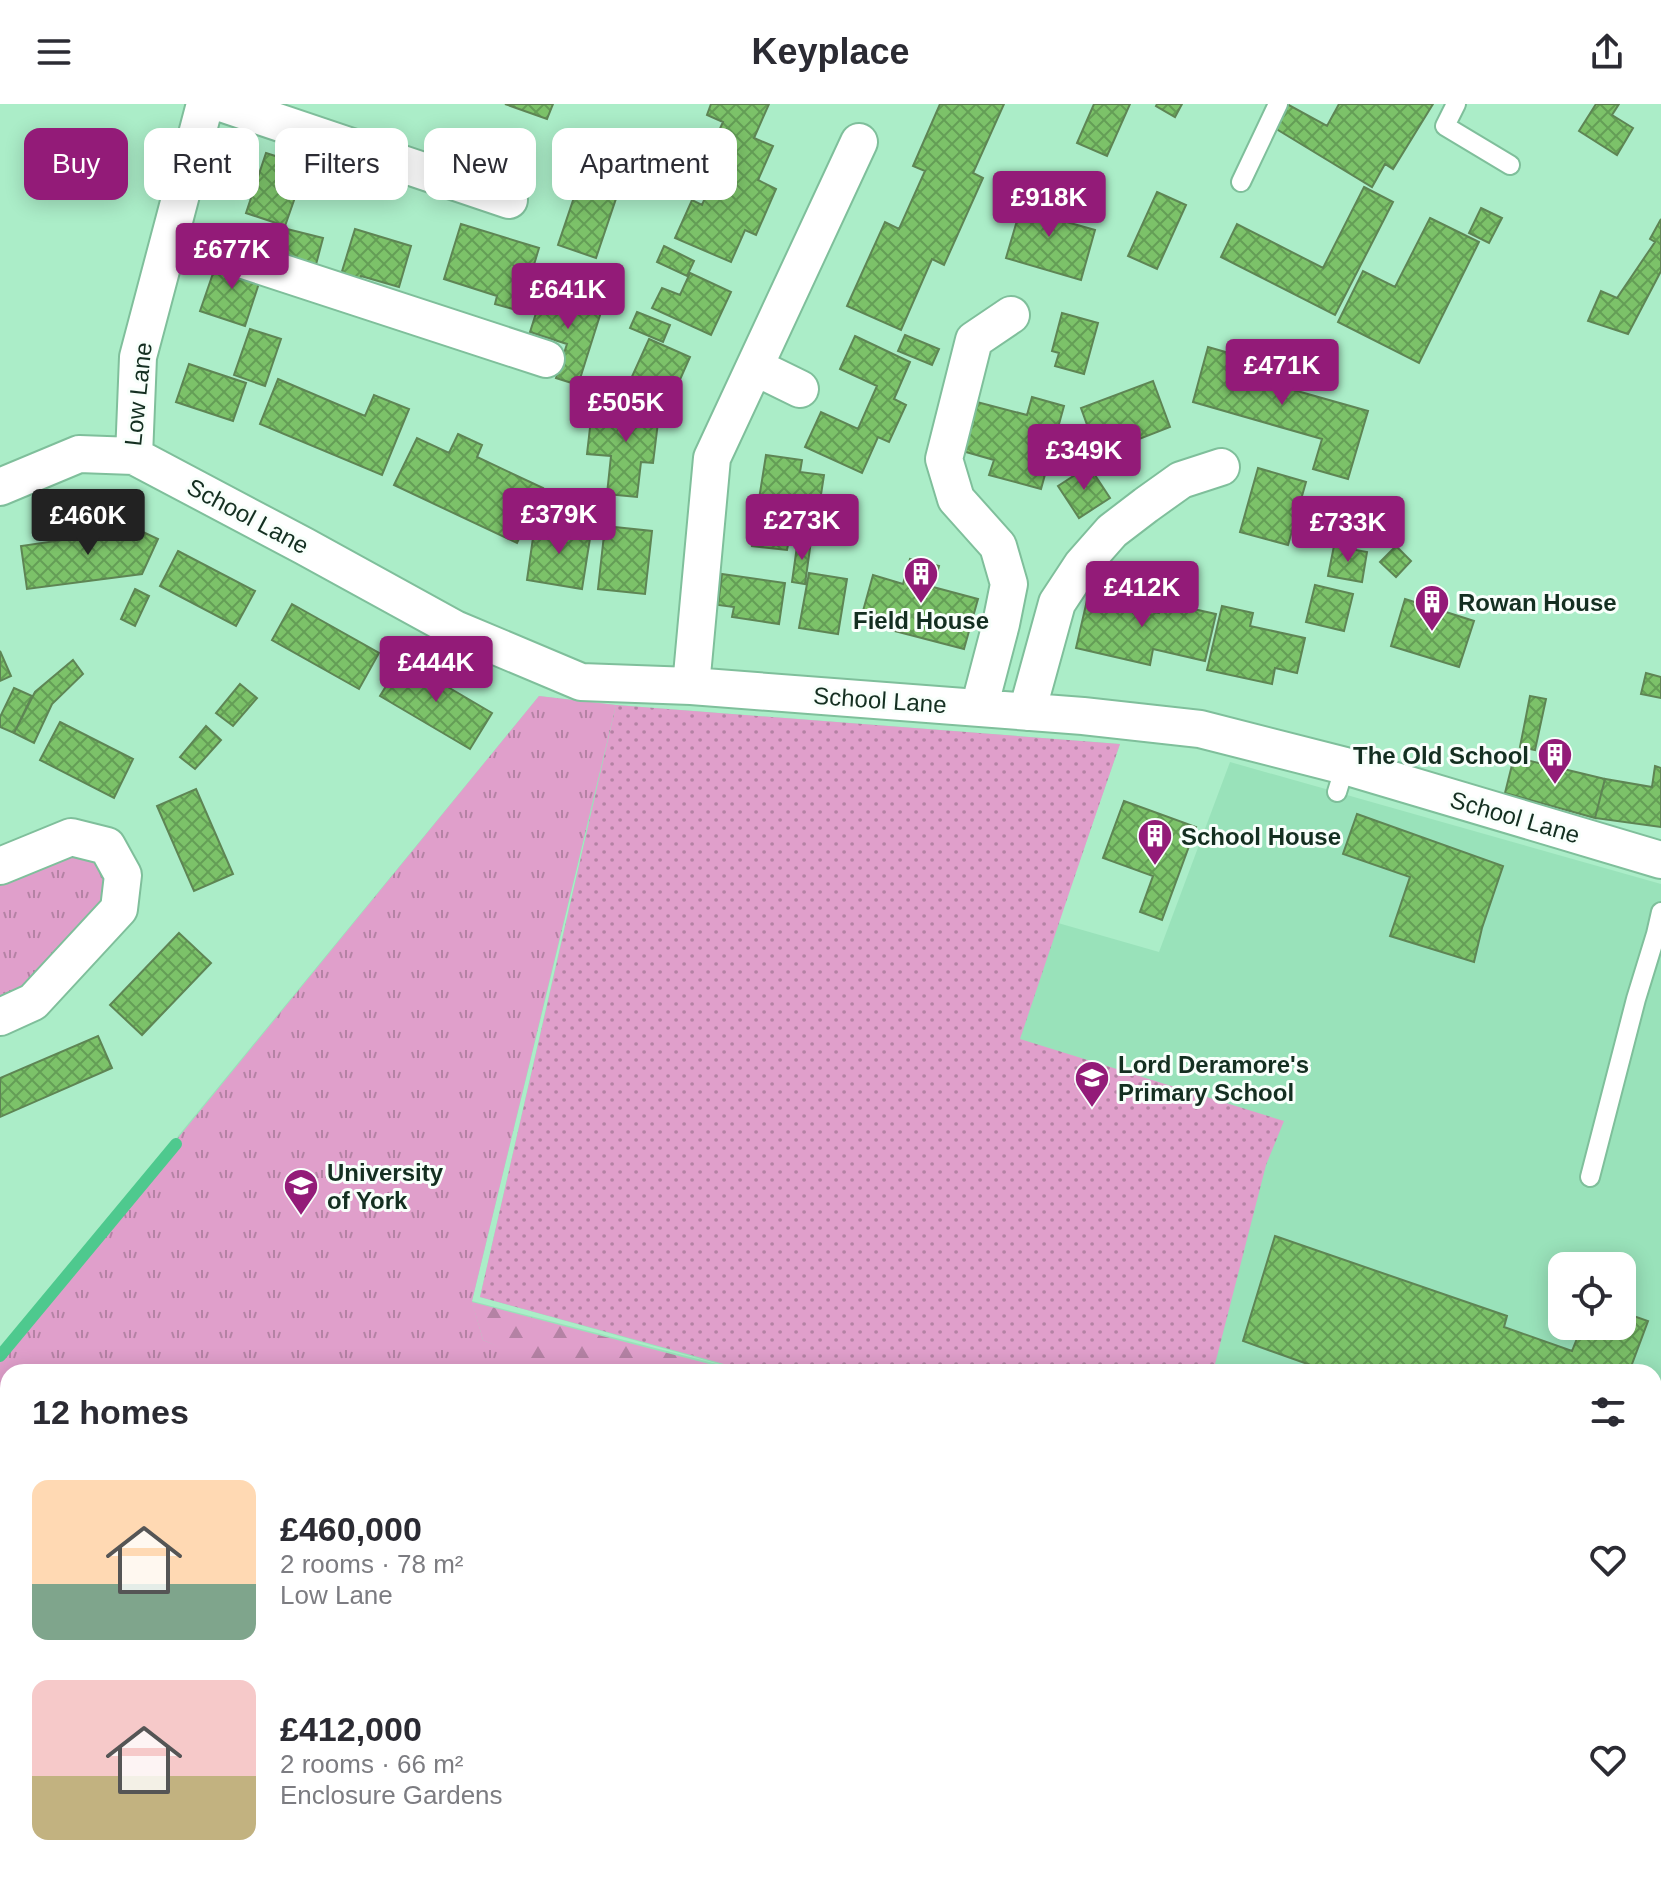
<!DOCTYPE html>
<meta charset="utf-8">
<style>
:root{--surface:#fff;--page:#f2f2f3;--text:#2b2b33;--muted:#7c7c81;--accent:#931b78}
body{margin:0;font-family:Arial,sans-serif;background:var(--page);color:var(--text);height:100vh;display:flex;flex-direction:column;font-size:30px;white-space:nowrap}
*{box-sizing:border-box;margin:0}
p{font-size:26px;color:var(--muted)}
.icon{flex:none;width:44px;height:44px;fill:none;stroke:currentColor;stroke-width:2;stroke-linecap:round;stroke-linejoin:round}
.map{position:relative;flex:1;overflow:hidden}
.details{position:absolute;left:0px;top:1260px;width:1662px;height:514px;display:flex;flex-direction:column;background:var(--surface);border-radius:24px 24px 0 0;box-shadow:0 4px 20px #0003}
.details>*{flex:none}
.banner{position:absolute;left:24px;top:24px;width:800px;height:72px;display:flex;gap:16px}
.fabs{position:absolute;left:1548px;top:1148px;display:grid;gap:16px}
.fabs a{display:grid;place-items:center;width:88px;height:88px;border-radius:16px;background:var(--surface);box-shadow:0 4px 20px #0003;font-size:40px}
.price{position:absolute;translate:-50% -68px;padding:0 18px;border-radius:8px;background:var(--accent);color:#fff;font-size:26px;line-height:52px;filter:drop-shadow(0 2px 4px #0008)}
.price::after{content:'';position:absolute;left:50%;top:48px;width:24px;height:18px;margin-left:-12px;background:inherit;clip-path:polygon(0 0,100% 0,50% 100%)}
.price.on{background:#222;color:#fff}
ul{padding:0;list-style:none}
li{display:flex;align-items:center;gap:24px;height:200px;padding:0 32px}
li span{display:grid;place-items:center;flex:none;width:224px;height:160px;border-radius:16px;color:#555}
li>.icon{margin-inline-start:auto}
span .icon{width:96px;height:96px;fill:#fffc;stroke-width:1}
li b{font-size:34px}
h2{display:flex;justify-content:space-between;align-items:center;height:96px;padding:0 32px;font-size:34px}
.chip{padding:0 28px;border-radius:16px;background:var(--surface);box-shadow:0 4px 20px #0003;font-size:28px;line-height:72px}
.chip.on{background:var(--accent);color:#fff}
header{display:flex;justify-content:space-between;align-items:center;height:104px;padding:0 32px;background:var(--surface);font-size:36px;font-weight:600}
.map>svg:first-child{display:block}
</style>
<header><svg class="icon" aria-label="menu" viewBox="0 0 24 24"><path d="M4 6h16M4 12h16M4 18h16"/></svg>Keyplace<svg class="icon" aria-label="share" viewBox="0 0 24 24"><path d="M12 15V3M7 8l5-5 5 5M5 13v7h14v-7"/></svg></header>
<div class="map">
<svg width="1661" height="1773" viewBox="0 0 1661 1773">
<defs>
<pattern id="grass-tufts" width="24" height="20" patternUnits="userSpaceOnUse" patternTransform="scale(2)"><rect width="24" height="20" fill="#e09fcb"/><path d="M3 7l-1-3M5 7V3M7 7l1-3M15 17l-1-3M17 17v-4M19 17l1-3" fill="none" stroke="#b482a4"/></pattern>
<pattern id="forest-firs" width="22" height="20" patternUnits="userSpaceOnUse" patternTransform="scale(2)"><rect width="22" height="20" fill="#e09fcb"/><path d="M5 1l3.5 6h-7zM16 11l3.5 6h-7z" fill="#b482a4"/></pattern>
<pattern id="park-dots" width="8" height="8" patternUnits="userSpaceOnUse" patternTransform="scale(2)"><rect width="8" height="8" fill="#e09fcb"/><path d="M2 2h.1M6 6h.1" fill="none" stroke="#b482a4" stroke-width="1.8" stroke-linecap="round"/></pattern>
<pattern id="building-cross-hatch" width="8" height="8" patternUnits="userSpaceOnUse" patternTransform="scale(2)"><rect width="8" height="8" fill="#7cc269"/><path d="M0 0l8 8M0 8l8-8" fill="none" stroke="#649e56"/></pattern>
</defs>
<rect width="100%" height="100%" fill="#abedc8"/>
<path fill="#99e2ba" fill-rule="evenodd" d="M539 592 616 601 1120 640 1058 819 1159 848 1230 658 1661 780V1473L1654 1484V1268H8V1766H1654V1517L1661 1520V1773H0V1249ZM592 703 480 1193 737 1265 472 1197ZM1562 1162H1622V1222H1562Z"/>
<path fill="url(#grass-tufts)" d="M539 592 616 601 472 1197 483 1236 560 1268H8V1304L0 1301V1252Z
M68 750 98 758 109 779 102 802 27 888 0 900V780Z
M1661 1602V1773H1504L1511 1766H1654V1610Z
M8 1718V1766H741L734 1773H0V1719Z"/>
<path fill="url(#forest-firs)" d="M472 1198 740 1268H553L483 1236Z
M0 1301 8 1304V1481L0 1487Z
M8 1528V1718L0 1719V1534Z"/>
<path fill="url(#park-dots)" d="M616 601 1120 640C1086 738 1053 837 1020 935L1284 1017 1266 1061 1213 1268H753L480 1193Z"/>
<g fill="none" stroke-linecap="round" stroke-linejoin="round">
<path stroke="#4ec98e" stroke-width="12" d="M0 1252 176 1040"/>
</g>
<path fill="url(#building-cross-hatch)" stroke="#5e8554" stroke-width="2" d="M505 0H553L547 15Z
M711 0H769L754 34 773 42 758 76 776 85 756 131 745 126 731 158 675 134 692 96 702 101 718 64 705 58 723 18 707 11Z
M940 0H1004L973 69 983 74 944 161 932 155 901 226 847 202 885 118 899 125 925 67 913 62Z
M1094 0H1130L1107 52 1077 39Z
M1157 0H1182L1175 13 1156 2Z
M1287 0 1327 22 1339 0H1433L1393 65 1385 60 1372 83 1273 23Z
M1596 0H1619L1612 11 1633 24 1617 51 1579 27Z
M593 37 631 50 596 154 558 141Z
M266 49 306 62 285 122 246 109Z
M1364 83 1393 98 1335 211 1221 153 1237 120 1323 164Z
M1026 86 1055 94 1049 113 1095 126 1081 176 1006 154Z
M1157 88 1186 101 1157 165 1128 152Z
M1481 104 1502 114 1489 139 1469 129Z
M1430 114 1479 138 1419 259 1338 218 1363 167 1395 183Z
M1661 115V167L1628 230 1588 217 1601 187 1617 194 1655 138 1650 135Z
M461 120 539 144 520 207 495 200 497 192 444 175Z
M287 125 323 134 314 168 278 158Z
M355 125 411 142 399 183 361 172 358 183 339 177Z
M664 142 694 157 687 172 657 158Z
M219 152 263 167 245 222 200 207Z
M690 169 731 188 711 231 652 204 662 184 680 191Z
M543 187 602 205 578 281 556 274 567 240 530 228Z
M637 208 670 221 663 238 630 224Z
M1062 209 1098 219 1084 270 1055 262 1059 249 1052 247Z
M250 225 281 235 265 282 234 271Z
M905 231 939 245 932 261 898 247Z
M855 232 910 258 894 295 906 301 889 338 878 333 862 369 805 343 821 308 858 325 877 282 840 265Z
M649 235 690 253 671 296 630 277Z
M1208 243 1288 266 1283 283 1368 307 1348 375 1313 365 1322 335 1193 298Z
M189 260 246 279 233 317 176 298Z
M278 275 365 312 374 291 409 305 382 371 260 320Z
M1153 277 1170 323 1088 355 1080 333 1090 329 1081 304Z
M1032 293 1064 302 1041 385 989 371 994 356 959 346 973 297 1027 311Z
M615 298 660 302 653 359 641 358 637 393 607 390 611 352 587 350 591 315 613 317Z
M458 330 482 341 477 353 543 384 517 439 394 381 417 334 449 349Z
M766 351 802 356 800 368 824 371 816 423 756 414Z
M1089 362 1110 394 1079 414 1058 382Z
M1258 364 1306 378 1288 441 1240 428Z
M123 418 124 429 141 427 158 435 142 470 27 485 21 442 90 432 88 423Z
M535 420 591 428 582 485 527 476Z
M605 422 652 427 645 490 598 485Z
M754 426 790 431 787 446 752 442Z
M798 435 811 437 805 480 792 478Z
M1334 442 1367 448 1362 478 1328 472Z
M1396 442 1411 457 1396 473 1380 458Z
M178 447 255 487 236 522 160 482Z
M910 455 939 462 933 483 978 495 964 545 887 525 890 514 863 507 873 471 903 480Z
M809 469 847 475 838 530 799 524Z
M722 470 785 479 779 520 732 513 734 503 718 501Z
M1091 479 1122 486 1119 500 1159 509 1162 498 1216 510 1205 557 1153 545 1150 561 1076 544Z
M1315 481 1353 490 1344 527 1306 518Z
M135 485 149 492 135 522 121 515Z
M1405 495 1474 517 1459 563 1391 542Z
M292 500 379 549 359 585 272 536Z
M1222 502 1253 509 1250 522 1305 534 1297 569 1275 564 1272 580 1207 566Z
M0 547 11 572 0 577Z
M73 556 83 570 52 600 34 639 14 629 35 588Z
M402 556 492 609 470 645 380 592Z
M1646 569 1661 573V594L1641 590Z
M240 580 257 594 233 622 216 609Z
M14 584 32 592 14 629 0 623V613Z
M1530 592 1546 595 1535 646 1520 643Z
M60 618 133 655 114 694 40 656Z
M206 622 221 636 195 665 180 653Z
M1514 653 1605 675 1595 714 1505 689Z
M1655 662 1661 664V723L1595 714 1605 675 1652 683Z
M196 685 233 770 194 787 157 702Z
M1124 697 1196 723 1162 816 1140 808 1153 772 1103 754Z
M1357 710 1503 762 1482 824 1474 858 1390 832 1410 773 1343 750Z
M179 829 211 859 142 931 110 901Z
M98 932 112 964 0 1013V974Z
M1275 1132 1507 1212 1504 1223 1572 1247 1582 1222H1622V1208L1648 1217 1629 1268H1330L1243 1237Z"/>
<g fill="none" stroke-linecap="round" stroke-linejoin="round">
<defs>
<path id="lane" d="M1456 0 1445 22 1510 61
M1241 78 1278 0
M1337 688 1345 662
M1590 1073 1636 895 1656 830 1661 808
M1185 1766 1207 1773
M863 1773 881 1766
M1116 1773V1766"/>
<path id="street" d="M224 0 509 96
M170 132 546 255
M755 263 800 285
M134 352 304 442 455 525 581 578 691 582 1083 612 1200 625 1345 662 1661 756
M0 383 79 350 134 352 138 253 205 0
M691 582 712 354 859 38
M979 604 1001 520 1009 480 998 442 956 395 944 355 974 236 1011 211
M1027 608 1057 499 1082 461 1112 427 1146 401 1181 376 1221 363
M0 762 71 733 107 742 123 771 119 805 33 898 0 913"/>
<path id="secondary" d="M1654 1559 1661 1549
M1466 1773 1472 1766"/>
</defs>
<use href="#lane" stroke="#7fbf9b" stroke-width="22"/>
<use href="#street" stroke="#7fbf9b" stroke-width="40"/>
<use href="#secondary" stroke="#7fbf9b" stroke-width="48"/>
<use href="#lane" stroke="#fff" stroke-width="18"/>
<use href="#street" stroke="#fff" stroke-width="36"/>
<use href="#secondary" stroke="#fff" stroke-width="44"/>
</g>
<defs>
<symbol id="building-pin" viewBox="-11 -11 22 30"><path d="M0 17L-7.5 6A9.5 9.5 0 1 1 7.5 6Z" fill="#931b78" stroke="#f8fffb"/><path d="M-4-6H4V6H1V3H-1V6H-4ZM-2.5-4.3h1.7v1.8h-1.7ZM.8-4.3h1.7v1.8H.8ZM-2.5-1h1.7V.8h-1.7ZM.8-1h1.7V.8H.8Z" fill="#fff"/></symbol>
<symbol id="school-pin" viewBox="-11 -11 22 30"><path d="M0 17L-7.5 6A9.5 9.5 0 1 1 7.5 6Z" fill="#931b78" stroke="#f8fffb"/><path d="M0-5L7-2L0 1L-7-2ZM-4 1L0 2.5L4 1V4Q0 6-4 4Z" fill="#fff"/></symbol>
<symbol id="university-pin" viewBox="-11 -11 22 30"><path d="M0 17L-7.5 6A9.5 9.5 0 1 1 7.5 6Z" fill="#931b78" stroke="#f8fffb"/><path d="M0-5L7-2L0 1L-7-2ZM-4 1L0 2.5L4 1V4Q0 6-4 4Z" fill="#fff"/></symbol>
</defs>
<g fill-rule="evenodd">
<use href="#building-pin" x="901" y="450" width="40" height="54"/>
<use href="#building-pin" x="1412" y="478" width="40" height="54"/>
<use href="#building-pin" x="1535" y="631" width="40" height="54"/>
<use href="#building-pin" x="1135" y="712" width="40" height="54"/>
<use href="#school-pin" x="1072" y="954" width="40" height="54"/>
<use href="#university-pin" x="281" y="1062" width="40" height="54"/>
</g>
<g text-anchor="middle" dominant-baseline="central" stroke-width="6" stroke-linejoin="round" paint-order="stroke">
<g font-size="24" fill="#142f21" stroke="#f8fffb">
<text transform="translate(138 290) rotate(-84)">Low Lane</text>
<text transform="translate(248 412) rotate(28)">School Lane</text>
<text transform="translate(880 596) rotate(4)">School Lane</text>
<text transform="translate(1515 713) rotate(16)">School Lane</text>
</g>
<g font-size="24" font-weight="bold" fill="#142f21" stroke="#f8fffb" text-anchor="start">
<text x="1458" y="498">Rowan House</text>
<text x="921" y="516" text-anchor="middle">Field House</text>
<text x="1529" y="651" text-anchor="end">The Old School</text>
<text x="1181" y="732">School House</text>
<text x="1118" y="960">Lord Deramore's<tspan x="1118" dy="28">Primary School</tspan></text>
<text x="327" y="1068">University<tspan x="327" dy="28">of York</tspan></text>
</g>
</g>
</svg>
<div class="fabs">
<a><svg class="icon" aria-label="locate" viewBox="0 0 24 24"><circle cx="12" cy="12" r="6"/><path d="M12 2v4M12 18v4M2 12h4M18 12h4"/></svg></a>
</div>
<b class="price" style="left:1049px;top:135px">£918K</b>
<b class="price" style="left:232px;top:187px">£677K</b>
<b class="price" style="left:568px;top:227px">£641K</b>
<b class="price" style="left:1282px;top:303px">£471K</b>
<b class="price" style="left:626px;top:340px">£505K</b>
<b class="price" style="left:1084px;top:388px">£349K</b>
<b class="price" style="left:559px;top:452px">£379K</b>
<b class="price on" style="left:88px;top:453px">£460K</b>
<b class="price" style="left:802px;top:458px">£273K</b>
<b class="price" style="left:1348px;top:460px">£733K</b>
<b class="price" style="left:1142px;top:525px">£412K</b>
<b class="price" style="left:436px;top:600px">£444K</b>
<div class="banner">
<a class="chip on">Buy</a>
<a class="chip">Rent</a>
<a class="chip">Filters</a>
<a class="chip">New</a>
<a class="chip">Apartment</a>
</div>
<section class="details">
<h2>12 homes<svg class="icon" aria-label="filters" viewBox="0 0 24 24"><path d="M4 7h16M4 17h16"/><circle cx="9" cy="7" r="2"/><circle cx="15" cy="17" r="2"/></svg></h2>
<ul>
<li><span style="background:linear-gradient(#ffd9b3 65%,#7fa58c 0)"><svg class="icon" aria-label="home" viewBox="0 0 24 24"><path d="M3 11l9-7 9 7M6 9v11h12V9"/></svg></span><div><b>£460,000</b><p>2 rooms · 78 m²</p><p>Low Lane</p></div><svg class="icon" aria-label="heart" viewBox="0 0 24 24"><path d="M12 20l-8-8c-3-5 5-10 8-4 3-6 11-1 8 4z"/></svg></li>
<li><span style="background:linear-gradient(#f6c9c9 60%,#c2b280 0)"><svg class="icon" aria-label="home" viewBox="0 0 24 24"><path d="M3 11l9-7 9 7M6 9v11h12V9"/></svg></span><div><b>£412,000</b><p>2 rooms · 66 m²</p><p>Enclosure Gardens</p></div><svg class="icon" aria-label="heart" viewBox="0 0 24 24"><path d="M12 20l-8-8c-3-5 5-10 8-4 3-6 11-1 8 4z"/></svg></li>
</ul>
</section>
</div>
